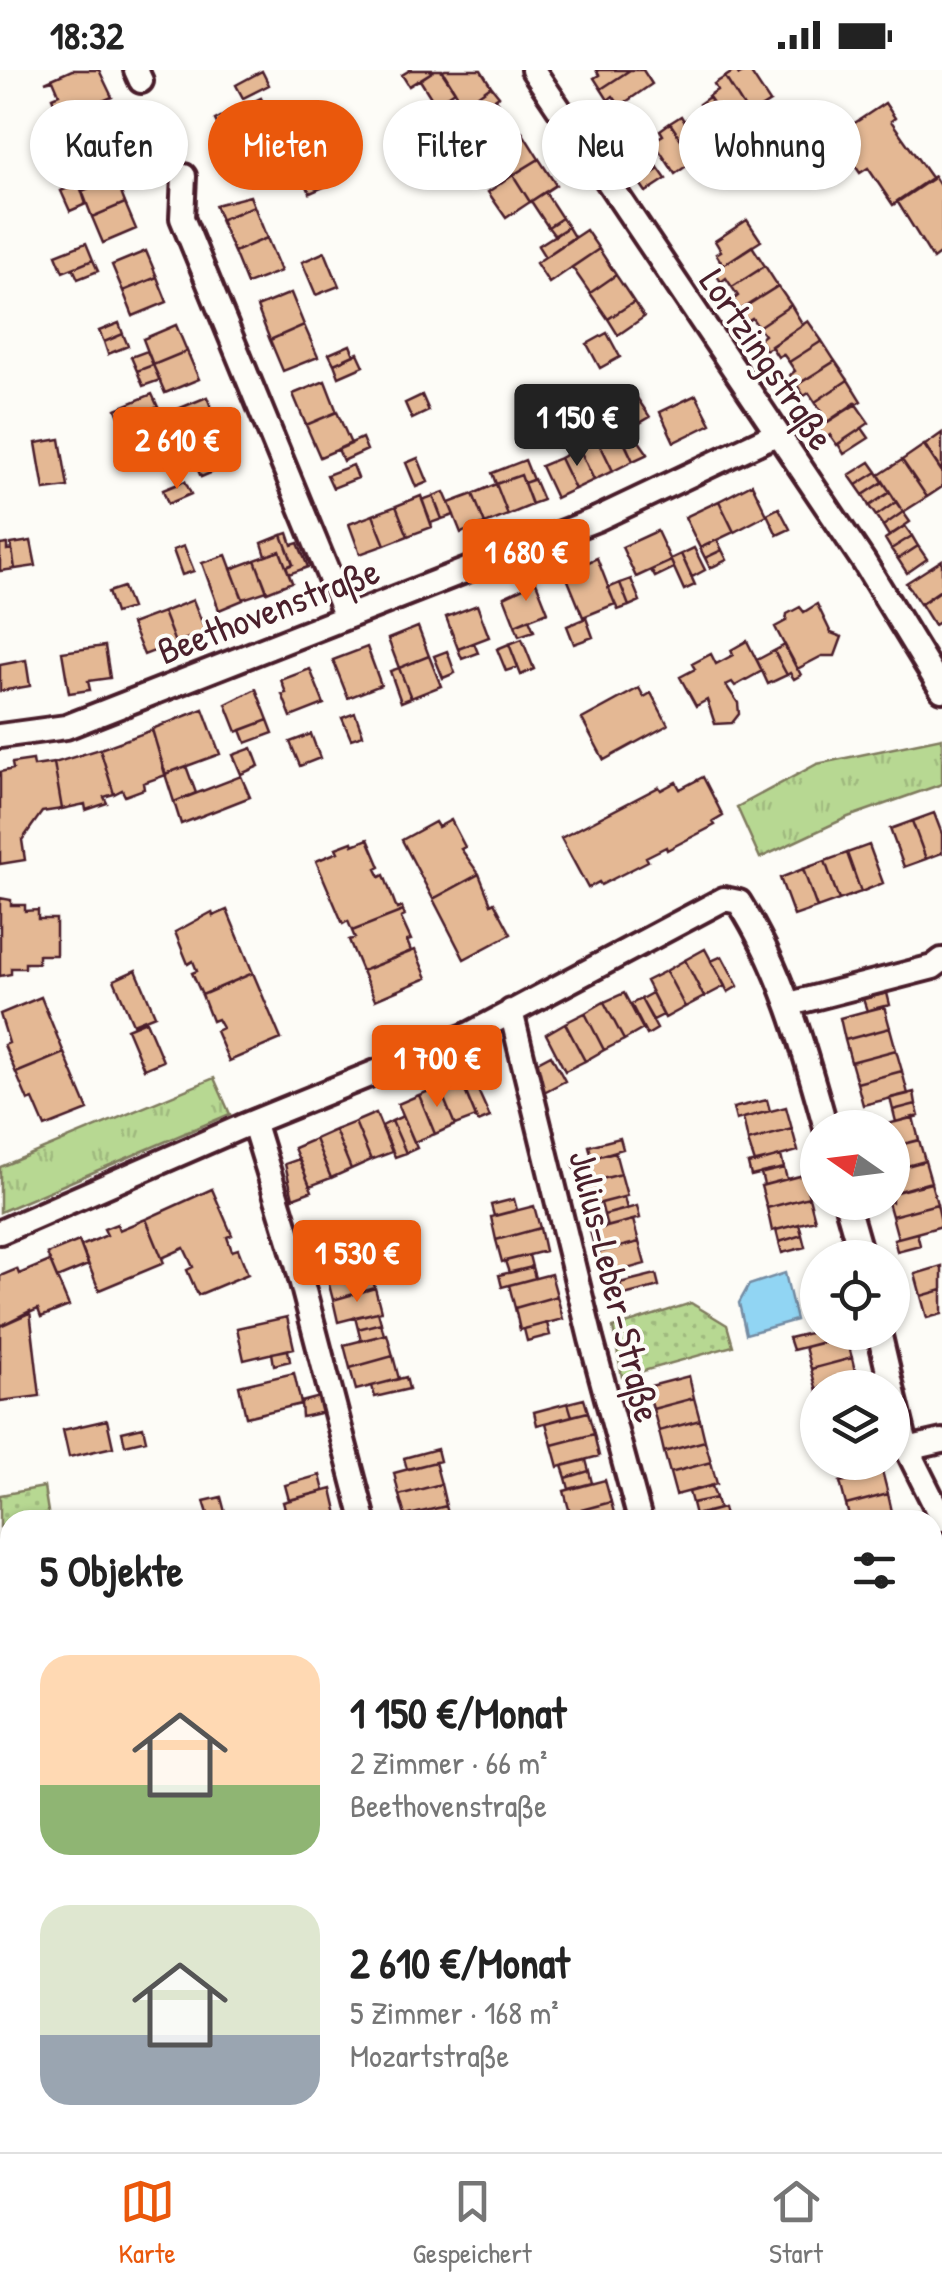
<!DOCTYPE html>
<html lang="de">
<meta charset="utf-8">
<style>
:root{--surface:#fff;--page:#f2f2f2;--text:#222;--muted:#767676;--line:#e0e0e0;--accent:#ea580c}
body{margin:0;font-family:"Patrick Hand",sans-serif;background:var(--page);color:var(--text);height:100vh;display:flex;flex-direction:column;font-size:38px;white-space:nowrap}
*{box-sizing:border-box;margin:0}
p{font-size:32px;color:var(--muted)}
.icon{flex:none;width:55px;height:55px;fill:none;stroke:currentColor;stroke-width:2;stroke-linecap:round;stroke-linejoin:round}
.map{position:relative;flex:1;overflow:hidden}
.drawer{position:absolute;left:0px;top:1440px;width:942px;height:642px;display:flex;flex-direction:column;background:var(--surface);border-radius:30px 30px 0 0;box-shadow:0 2px 8px #0004}
.drawer>*{flex:none}
.top-card{position:absolute;left:30px;top:30px;width:882px;height:90px;display:flex;gap:20px}
.needle{width:65px;rotate:284deg}
.buttons{position:absolute;left:800px;top:1040px;display:grid;gap:20px}
.buttons a{display:grid;place-items:center;width:110px;height:110px;border-radius:50%;background:var(--surface);box-shadow:0 2px 8px #0004;font-size:50px}
.price{position:absolute;translate:-50% -85px;padding:0 22px;border-radius:10px;background:var(--accent);color:#fff;font-size:32px;line-height:65px;filter:drop-shadow(0 2px 5px #0008)}
.price::after{content:'';position:absolute;left:50%;top:60px;width:30px;height:22px;margin-left:-15px;background:inherit;clip-path:polygon(0 0,100% 0,50% 100%)}
.price.selected{background:#222;color:#fff}
ul{padding:0;list-style:none}
li{display:flex;align-items:center;gap:30px;height:250px;padding:0 40px}
li span{display:grid;place-items:center;flex:none;width:280px;height:200px;border-radius:30px;color:#555}
li>.icon{margin-inline-start:auto}
span .icon{width:120px;height:120px;fill:#fffc;stroke-width:1}
li b{font-size:42px}
h2{display:flex;justify-content:space-between;align-items:center;height:120px;padding:0 40px;font-size:42px}
.pill{padding:0 35px;border-radius:45px;background:var(--surface);box-shadow:0 2px 8px #0004;font-size:35px;line-height:90px}
.pill.selected{background:var(--accent);color:#fff}
.status{display:flex;justify-content:space-between;align-items:center;height:70px;padding:0 50px;background:var(--surface);direction:ltr}
.status svg{height:28px;fill:currentColor}
.dock{display:flex;justify-content:space-around;align-items:center;height:140px;border-top:2px solid var(--line);background:var(--surface);font-size:28px;color:var(--muted)}
.dock a{display:grid;justify-items:center;gap:5px}
.dock .selected{color:var(--accent)}
.map>svg:first-child{display:block}
</style>
<div class="status"><b>18:32</b><svg viewBox="0 0 49 12"><path d="M0 12V9h3v3zM5 12V6h3v6zM10 12V3h3v9zM15 12V0h3v12zM26 1h20v11H26zM47 4h2v5h-2z"/></svg></div>
<div class="map">
<svg width="942" height="2082" viewBox="0 0 942 2082">
<defs>
<pattern id="grass-tufts" width="24" height="20" patternUnits="userSpaceOnUse" patternTransform="scale(2.5)"><rect width="24" height="20" fill="#b7d892"/><path d="M3 7l-1-3M5 7V3M7 7l1-3M15 17l-1-3M17 17v-4M19 17l1-3" fill="none" stroke="#9fb97e"/></pattern>
<pattern id="forest-crowns" width="20" height="18" patternUnits="userSpaceOnUse" patternTransform="scale(2.5)"><rect width="20" height="18" fill="#b7d892"/><path d="M2 6a3 3 0 1 1 6 0M12 15a3 3 0 1 1 6 0" fill="none" stroke="#9fb97e"/></pattern>
<pattern id="park-dots" width="8" height="8" patternUnits="userSpaceOnUse" patternTransform="scale(2.5)"><rect width="8" height="8" fill="#b7d892"/><path d="M2 2h.1M6 6h.1" fill="none" stroke="#9fb97e" stroke-width="1.8" stroke-linecap="round"/></pattern>
</defs>
<rect width="100%" height="100%" fill="#fdfcf7"/>
<filter id="ink" filterUnits="userSpaceOnUse"><feTurbulence type="fractalNoise" baseFrequency=".01" numOctaves="2"/><feDisplacementMap in="SourceGraphic" scale="20" xChannelSelector="R" yChannelSelector="G"/><feConvolveMatrix kernelMatrix="1 2 1 2 8 2 1 2 1" color-interpolation-filters="sRGB"/></filter>
<g filter="url(#ink)">
<path fill="url(#grass-tufts)" stroke="#807c5e" stroke-width="2.5" d="M942 668V714L848 747 760 788 737 737 817 694Z
M214 1008 230 1044 0 1142V1097Z"/>
<path fill="url(#forest-crowns)" stroke="#807c5e" stroke-width="2.5" d="M10 1689V1853L0 1790V1699Z"/>
<path fill="url(#park-dots)" stroke="#807c5e" stroke-width="2.5" d="M691 1233 727 1255 733 1276 622 1307 613 1258Z
M44 1417 49 1448 10 1450V1455L0 1457V1425Z
M942 1834V2082H774L772 2073 932 2072V1837Z"/>
<path fill="#91d5f3" stroke="#758ca3" stroke-width="2.5" d="M785 1203 796 1250 746 1264 739 1233 749 1215Z"/>
<path fill="#e4b894" stroke="#4a1f2b" stroke-width="2.5" d="M72 0H99L112 27 61 49 52 27 59 24 53 10 45 12Z
M410 0H435L409 16 402 5Z
M435 0H442L455 21 435 34 420 10Z
M445 0H481L491 16 464 35 442 2Z
M596 0H630L601 19 594 8 599 5Z
M630 0H643L652 14 620 36 613 26 608 30 601 19Z
M736 0 739 5 749 0 770 32 749 45 725 7Z
M262 1 269 15 243 28 236 15Z
M725 7 749 45 730 58 708 26 717 20 714 14Z
M491 16 499 26 470 45 464 35Z
M709 27 735 64 715 77 693 45 702 39 699 34Z
M261 28 269 44 256 50 248 34Z
M495 29 502 40 472 60 465 48Z
M247 33 263 64 231 81 215 50Z
M885 33 895 48 891 51 932 109 893 135 868 98 860 103 844 80 851 75 843 63 838 64Z
M502 40 513 56 516 54 522 62 496 79 513 105 502 113 488 92 472 103 451 71Z
M75 43 82 61 46 79 36 58Z
M693 45 715 77 695 90 670 53 681 46 684 51Z
M670 53 695 90 675 104 653 71 663 65 660 60Z
M633 59 640 69 619 82 612 72Z
M522 62 539 89 513 105 496 79Z
M263 64 280 96 247 113 231 81Z
M640 69 646 79 626 92 619 82Z
M327 72 349 106 310 123 294 86Z
M646 79 653 89 633 102 626 92Z
M539 89 556 115 530 132 513 105Z
M653 89 659 99 639 112 633 102Z
M110 96 115 107 99 114 94 103Z
M659 99 666 109 646 122 639 112Z
M513 105 530 132 506 148 488 122Z
M934 106 942 119V182L933 189 897 131Z
M115 107 125 133 92 147 82 121Z
M79 113 86 134 70 141 61 121Z
M545 122 562 148 548 157 531 131Z
M250 126 254 136 221 150 215 135Z
M125 133 136 159 103 173 92 147Z
M254 136 267 168 234 182 220 150Z
M562 148 568 157 555 166 548 157Z
M747 150 761 171 723 195 716 184 721 181 715 171Z
M568 157 574 167 545 187 538 176Z
M586 160 599 179 549 213 536 193Z
M267 168 281 201 247 214 234 182Z
M86 173 93 190 63 202 56 185Z
M752 176 765 196 732 217 726 208 721 212 714 201Z
M599 179 616 205 590 223 572 197Z
M146 181 157 207 123 221 112 195Z
M325 182 339 216 316 225 302 192Z
M93 190 98 201 78 209 73 198Z
M765 196 778 216 740 240 733 230 738 226 732 217Z
M616 205 634 232 608 249 590 223Z
M157 207 167 232 133 246 123 221Z
M778 216 791 235 758 257 752 248 747 251 740 240Z
M291 223 304 255 270 270 257 237Z
M634 232 644 247 618 265 608 249Z
M791 235 803 255 766 280 759 269 764 265 758 257Z
M808 251 822 271 789 292 783 284 778 287 771 276Z
M119 253 123 264 104 272 99 261Z
M176 255 187 281 153 295 143 269Z
M304 255 318 287 283 301 270 270Z
M607 263 620 287 600 298 587 274Z
M123 264 128 276 108 284 104 272Z
M822 271 835 291 797 315 790 305 795 301 789 292Z
M350 275 354 285 334 294 329 284Z
M147 281 153 295 137 301 131 287Z
M187 281 199 309 165 323 153 295Z
M358 283 364 296 339 307 334 294Z
M835 291 848 310 815 332 809 323 804 326 797 315Z
M153 295 160 310 143 316 137 301Z
M848 310 861 331 823 355 816 344 821 341 815 332Z
M325 311 337 342 306 355 293 324Z
M633 322 650 347 638 354 621 330Z
M152 324 158 337 121 352 116 339Z
M422 325 429 341 412 349 405 333Z
M696 325 711 354 674 372 660 342Z
M207 327 220 360 187 374 173 341Z
M855 333 869 353 837 375 830 365 825 369 818 358Z
M158 337 165 352 140 362 134 347Z
M337 342 351 374 320 387 306 355Z
M613 349 618 360 604 367 598 355Z
M862 358 869 368 844 384 838 374Z
M220 360 234 393 201 407 187 374Z
M618 360 633 391 613 401 598 370Z
M942 363V402L925 375Z
M634 364 648 384 633 391 623 369Z
M362 368 367 380 343 391 338 379Z
M60 369 68 417 44 420 36 373Z
M598 370 613 401 594 410 579 378Z
M924 375 942 402V417L927 427 902 390Z
M579 378 594 410 575 419 560 388Z
M418 388 428 412 416 417 406 393Z
M560 388 575 419 556 428 541 396Z
M525 390 533 410 524 413 521 405 496 414 492 403Z
M902 390 927 427 903 442 879 405Z
M870 392 877 402 856 415 849 405Z
M353 395 358 408 333 418 327 405Z
M877 402 883 412 863 425 856 415Z
M521 405 532 435 508 445 496 414Z
M534 409 543 430 532 434 524 413Z
M185 411 191 424 168 434 163 420Z
M883 412 890 422 869 436 863 425Z
M496 414 508 445 485 454 473 424Z
M752 414 767 445 734 462 719 431Z
M444 422 454 445 442 449 433 426Z
M890 422 896 432 876 446 869 436Z
M473 424 485 454 461 463 449 433Z
M421 426 432 457 408 466 396 436Z
M433 426 442 449 431 453 422 430Z
M719 431 734 462 700 478 685 447Z
M896 432 903 442 883 456 876 446Z
M396 436 408 466 385 475 373 445Z
M779 438 790 459 777 465 767 444Z
M903 442 910 452 889 466 883 456Z
M373 445 385 475 360 484 349 454Z
M905 456 912 466 891 479 885 469Z
M657 461 671 491 636 507 622 477Z
M288 463 292 475 298 473 308 497 289 504 286 497 293 494 282 465Z
M282 465 293 494 286 497 280 481 266 486 262 473Z
M912 466 918 476 898 489 891 479Z
M717 470 722 480 705 488 700 478Z
M31 471 36 496 15 499 11 474Z
M7 474V480L12 479 15 499 0 501V475Z
M184 476 194 501 182 505 173 480Z
M918 476 927 489 907 503 898 489Z
M694 478 705 500 692 507 681 484Z
M722 480 727 490 710 498 705 488Z
M280 481 292 512 267 522 255 490Z
M681 484 695 515 684 520 670 489Z
M226 485 243 530 219 540 202 493Z
M597 488 615 534 583 547 565 503Z
M255 490 267 521 243 529 231 499Z
M942 490V519L920 534 906 513Z
M671 491 674 498 655 507 651 500Z
M631 509 640 531 629 536 620 513Z
M536 512 548 542 515 555 504 527Z
M620 513 629 536 618 540 608 518Z
M123 517 131 538 115 543 108 522Z
M942 520V550L934 555 921 534Z
M193 530 206 562 175 573 163 542Z
M817 534 831 563 842 567 835 586H822L797 599 775 557 786 551 787 544 800 537 804 542Z
M477 535 489 567 458 579 446 547Z
M163 542 175 573 144 585 131 554Z
M586 548 593 567 574 574 567 556Z
M529 549 534 561 519 566 515 555Z
M418 557 429 586 399 598 388 569Z
M522 569 534 599 521 605 509 574Z
M747 571 762 601 735 616 732 612 726 615 738 633 739 644 732 653 715 654 707 630 696 636 680 607 695 599 692 594 711 584 716 594 733 585 731 580Z
M474 573 478 583 462 589 458 579Z
M509 574 518 597 506 601 497 579Z
M785 575 801 605 794 609 790 603 787 605 774 581Z
M105 576 110 608 88 611 90 620 69 623 62 582Z
M367 577 381 615 348 628 333 590Z
M447 581 455 603 443 608 434 586Z
M774 581 787 605 768 614 757 590Z
M429 586 441 616 411 628 399 598Z
M26 590 30 616 0 621V595Z
M399 598 411 628 401 632 390 601Z
M310 599 324 634 291 647 282 624 286 623 281 610Z
M639 618 644 627 651 623 668 655 604 690 582 649Z
M256 619 268 650 237 662 226 634Z
M203 639 220 684 165 704 152 659Z
M355 643 363 665 351 669 342 648Z
M268 650 273 663 246 673 241 660Z
M152 660 166 705 143 713 144 719 125 726 122 720 114 724 100 679Z
M311 664 320 688 300 696 290 672Z
M252 678 259 696 241 704 233 685Z
M100 679 114 724 104 727 107 733 86 740 85 734 62 739 54 693Z
M33 690 34 696 54 693 62 739 42 742 22 770 25 790 0 794V702L13 699 12 693Z
M186 696 196 723 174 732 165 704Z
M241 706 250 727 181 754 174 732Z
M703 707 723 746 713 752 715 755 667 780 666 777 646 787 648 791 601 815 599 812 588 818 561 768 659 717 661 720 676 712 680 719Z
M934 743 942 764V783L926 789 912 751Z
M451 750 465 777 461 779 479 804 433 829 402 770 435 752 438 757Z
M912 751 926 789 904 797 890 759Z
M368 769 380 797 376 799 380 807 384 805 397 839 402 837 403 841 352 861 348 851 343 854 316 791 338 782 336 778 352 772 353 775Z
M869 775 883 813 861 822 847 783Z
M847 783 861 822 839 830 825 791Z
M825 791 839 830 817 838 803 799Z
M803 799 817 838 794 846 780 808Z
M479 804 491 834 494 832 511 864 464 889 433 829Z
M0 828 11 830V835H25V841L38 840V849H56V885H38V893H25V898H11V904L0 906Z
M227 840 253 903 202 925 192 903 197 901 193 891 188 894 175 862 212 842 213 846Z
M403 841 405 846 401 848 411 870 407 871 411 881 362 901 349 870 355 868 352 861Z
M705 879 725 916 704 927 685 890Z
M415 880 427 908 375 930 362 901Z
M722 886 738 916 728 922 711 891Z
M685 890 704 927 685 937 666 901Z
M136 900 155 945 133 954 114 910Z
M666 901 685 937 665 948 646 911Z
M253 903 281 969 229 991 216 961 222 958 217 949 212 951 202 925Z
M624 923 643 959 624 970 604 932Z
M652 923 663 945 653 950 641 929Z
M887 923 890 935 867 941 863 929Z
M41 927 64 983 16 1003 4 975 9 973 0 944Z
M641 929 657 959 647 965 631 934Z
M604 932 624 970 604 980 585 943Z
M884 936 890 958 845 970 840 948Z
M585 943 604 980 585 991 565 953Z
M146 951 163 991 144 999 127 959Z
M565 953 585 991 565 1001 546 964Z
M890 958 896 980 851 992 845 970Z
M896 980 902 1001 857 1013 851 992Z
M64 983 88 1040 45 1057 33 1029 28 1031 16 1003Z
M551 985 565 1011 542 1023 534 994Z
M902 1001 908 1024 863 1035 857 1013Z
M460 1008 476 1047 455 1055 439 1017Z
M476 1016 490 1047 478 1052 465 1021Z
M439 1017 455 1055 435 1064 419 1025Z
M914 1022 916 1034 893 1040 890 1028Z
M419 1025 435 1064 414 1072 398 1034Z
M767 1030 770 1041 736 1050 733 1038Z
M916 1034 919 1046 896 1052 893 1040Z
M786 1037 792 1059 748 1071 743 1048Z
M376 1043 392 1082 371 1090 355 1052Z
M403 1046 417 1078 406 1083 392 1051Z
M913 1047 919 1070 892 1077V1058H874Z
M392 1051 406 1083 395 1087 382 1056Z
M355 1052 371 1090 351 1099 335 1060Z
M792 1059 798 1081 755 1093 748 1071Z
M335 1060 351 1099 331 1108 315 1069Z
M620 1068 623 1079 592 1088 589 1076Z
M315 1069 331 1108 310 1116 294 1078Z
M919 1070 925 1091 892 1100V1077Z
M615 1082 621 1104 579 1115 573 1093Z
M781 1086 784 1098 751 1106 748 1094Z
M299 1089 312 1121 293 1128 285 1094Z
M925 1091 931 1112 892 1123V1100Z
M784 1098 787 1109 764 1115 761 1103Z
M621 1104 627 1126 584 1138 579 1115Z
M803 1105 809 1127 767 1138 761 1116Z
M931 1113 937 1134 892 1146 888 1132H892V1123Z
M212 1119 232 1165 227 1167 232 1181 238 1179 248 1204 198 1225 187 1200 193 1197 184 1178 162 1188 146 1149Z
M624 1127 627 1139 604 1145 601 1133Z
M809 1127 815 1150 772 1161 767 1138Z
M514 1129 517 1140 494 1146 491 1135Z
M937 1134 942 1156 898 1168 892 1146Z
M534 1136 540 1158 496 1170 491 1147Z
M637 1136 640 1148 607 1157 604 1145Z
M146 1149 164 1193 99 1220 81 1176 107 1165 104 1159 117 1154 119 1160Z
M633 1150 639 1172 596 1183 590 1161Z
M799 1154 802 1165 779 1172 776 1160Z
M540 1158 545 1181 502 1192 496 1170Z
M917 1163 920 1175 897 1181 894 1169Z
M802 1165 805 1177 782 1183 779 1172Z
M79 1171 88 1195 57 1208 47 1184Z
M639 1172 645 1194 602 1206 596 1183Z
M373 1183 376 1194 343 1203 340 1191Z
M529 1185 532 1197 509 1203 505 1191Z
M50 1191 69 1236 41 1247 38 1239 0 1256V1206L17 1199 19 1204Z
M369 1196 375 1218 333 1230 327 1207Z
M942 1196V1220L921 1226 915 1204Z
M532 1197 535 1208 502 1217 499 1205Z
M551 1204 557 1226 515 1238 509 1215Z
M656 1204 659 1216 624 1225 620 1213Z
M375 1218 381 1241 338 1252 333 1230Z
M942 1220V1244L927 1248 921 1226Z
M557 1226 563 1249 520 1260 515 1238Z
M30 1241 40 1326 0 1331V1256Z
M378 1242 381 1253 358 1259 355 1247Z
M287 1247 294 1278 244 1290 237 1258Z
M381 1253 384 1265 361 1271 358 1259Z
M547 1253 550 1265 527 1271 524 1259Z
M818 1261 831 1262 833 1270 793 1280 789 1268Z
M387 1264 393 1286 350 1298 344 1275Z
M846 1266 852 1288 811 1299 805 1277Z
M288 1280 290 1291 274 1295 272 1283Z
M393 1286 399 1309 356 1320 350 1298Z
M852 1288 857 1310 818 1318 817 1321 811 1299Z
M294 1303 301 1334 246 1347 239 1316Z
M689 1306 694 1328 653 1339 647 1317Z
M406 1307 409 1319 375 1327 372 1316Z
M320 1327 324 1342 302 1347 301 1332Z
M694 1328 700 1350 659 1361 653 1339Z
M584 1329 588 1342 572 1346 568 1333Z
M568 1333 572 1346 537 1355 534 1342Z
M588 1342 594 1364 552 1375 546 1353Z
M107 1350 113 1377 69 1387 63 1360Z
M700 1350 705 1371 664 1382 659 1361Z
M143 1357 146 1370 125 1375 122 1362Z
M594 1364 599 1386 558 1397 552 1375Z
M705 1371 711 1392 670 1403 664 1382Z
M437 1379 440 1391 407 1399 404 1388Z
M586 1390 589 1401 566 1408 562 1396Z
M435 1392 441 1414 399 1425 394 1403Z
M711 1392 717 1414 676 1425 670 1403Z
M865 1393 868 1405 845 1411 842 1399Z
M589 1401 592 1413 569 1419 566 1408Z
M882 1401 888 1424 846 1435 840 1412Z
M320 1405 324 1421 289 1430 285 1415Z
M605 1410 611 1432 570 1443 564 1421Z
M441 1414 446 1436 405 1446 399 1425Z
M712 1416 716 1428 692 1433 689 1422Z
M332 1419 339 1449 288 1450 283 1432Z
M888 1424 893 1446 878 1450H850L846 1435Z
M221 1427 227 1450H210L204 1431Z
M716 1428 719 1439 695 1445 692 1433Z
M611 1432 616 1450H572L570 1443Z
M446 1436 450 1450H406L405 1446Z
M723 1438 726 1450H682V1449Z"/>
<g fill="none" stroke-linecap="round" stroke-linejoin="round">
<defs>
<path id="street" d="M136 0 141 11
M533 0 864 492 942 620
M184 106 182 148 346 547
M0 666 66 657 597 449 776 364
M790 934 933 897 942 890
M511 941 591 1269 640 1450
M254 1054 297 1194 364 1450
M846 1132 862 1188
M0 1162 241 1057 470 964 724 829 739 832C783 901 804 979 826 1058
M879 1262 892 1318
M892 1318 907 1379 942 1449
M907 1379 942 1371
M0 1619 10 1629"/>
<path id="secondary" d="M932 1732 942 1727
M0 2039 10 2037"/>
</defs>
<use href="#street" stroke="#4a1f2b" stroke-width="30"/>
<use href="#secondary" stroke="#4a1f2b" stroke-width="38"/>
<use href="#street" stroke="#fdfcf7" stroke-width="22"/>
<use href="#secondary" stroke="#fdfcf7" stroke-width="30"/>
</g>
</g>
<g text-anchor="middle" dominant-baseline="central" stroke-width="8" stroke-linejoin="round" paint-order="stroke">
<g font-size="38" fill="#4a1f2b" stroke="#fdfcf7">
<text transform="translate(768 289) rotate(56)">Lortzingstraße</text>
<text transform="translate(268 540) rotate(-21)">Beethovenstraße</text>
<text transform="translate(616 1216) rotate(76)">Julius-Leber-Straße</text>
</g>
</g>
</svg>
<div class="buttons">
<a><svg class="needle" viewBox="-14 -14 28 28"><path d="M0-13l5 13h-10z" fill="#e53935"/><path d="M0 13l5-13h-10z" fill="#767676"/></svg></a>
<a><svg class="icon" aria-label="locate" viewBox="0 0 24 24"><circle cx="12" cy="12" r="6"/><path d="M12 2v4M12 18v4M2 12h4M18 12h4"/></svg></a>
<a><svg class="icon" aria-label="layers" viewBox="0 0 24 24"><path d="M12 4l9 5-9 5-9-5zM3 14l9 5 9-5"/></svg></a>
</div>
<b class="price selected" style="left:577px;top:399px">1 150 €</b>
<b class="price" style="left:177px;top:422px">2 610 €</b>
<b class="price" style="left:526px;top:534px">1 680 €</b>
<b class="price" style="left:437px;top:1040px">1 700 €</b>
<b class="price" style="left:357px;top:1235px">1 530 €</b>
<div class="top-card">
<a class="pill">Kaufen</a>
<a class="pill selected">Mieten</a>
<a class="pill">Filter</a>
<a class="pill">Neu</a>
<a class="pill">Wohnung</a>
</div>
<section class="drawer">
<h2>5 Objekte<svg class="icon" aria-label="filters" viewBox="0 0 24 24"><path d="M4 7h16M4 17h16"/><circle cx="9" cy="7" r="2"/><circle cx="15" cy="17" r="2"/></svg></h2>
<ul>
<li><span style="background:linear-gradient(#ffd9b3 65%,#8fb573 0)"><svg class="icon" aria-label="home" viewBox="0 0 24 24"><path d="M3 11l9-7 9 7M6 9v11h12V9"/></svg></span><div><b>1 150 €/Monat</b><p>2 Zimmer · 66 m²</p><p>Beethovenstraße</p></div></li>
<li><span style="background:linear-gradient(#dfe7d0 65%,#9aa5b1 0)"><svg class="icon" aria-label="home" viewBox="0 0 24 24"><path d="M3 11l9-7 9 7M6 9v11h12V9"/></svg></span><div><b>2 610 €/Monat</b><p>5 Zimmer · 168 m²</p><p>Mozartstraße</p></div></li>
</ul>
</section>
</div>
<nav class="dock">
<a class="selected"><svg class="icon" aria-label="map" viewBox="0 0 24 24"><path d="M3 6l6-2 6 2 6-2v14l-6 2-6-2-6 2zM9 4v14M15 6v14"/></svg>Karte</a>
<a><svg class="icon" aria-label="saved" viewBox="0 0 24 24"><path d="M7 4h10v16l-5-4-5 4z"/></svg>Gespeichert</a>
<a><svg class="icon" aria-label="home" viewBox="0 0 24 24"><path d="M3 11l9-7 9 7M6 9v11h12V9"/></svg>Start</a>
</nav>
